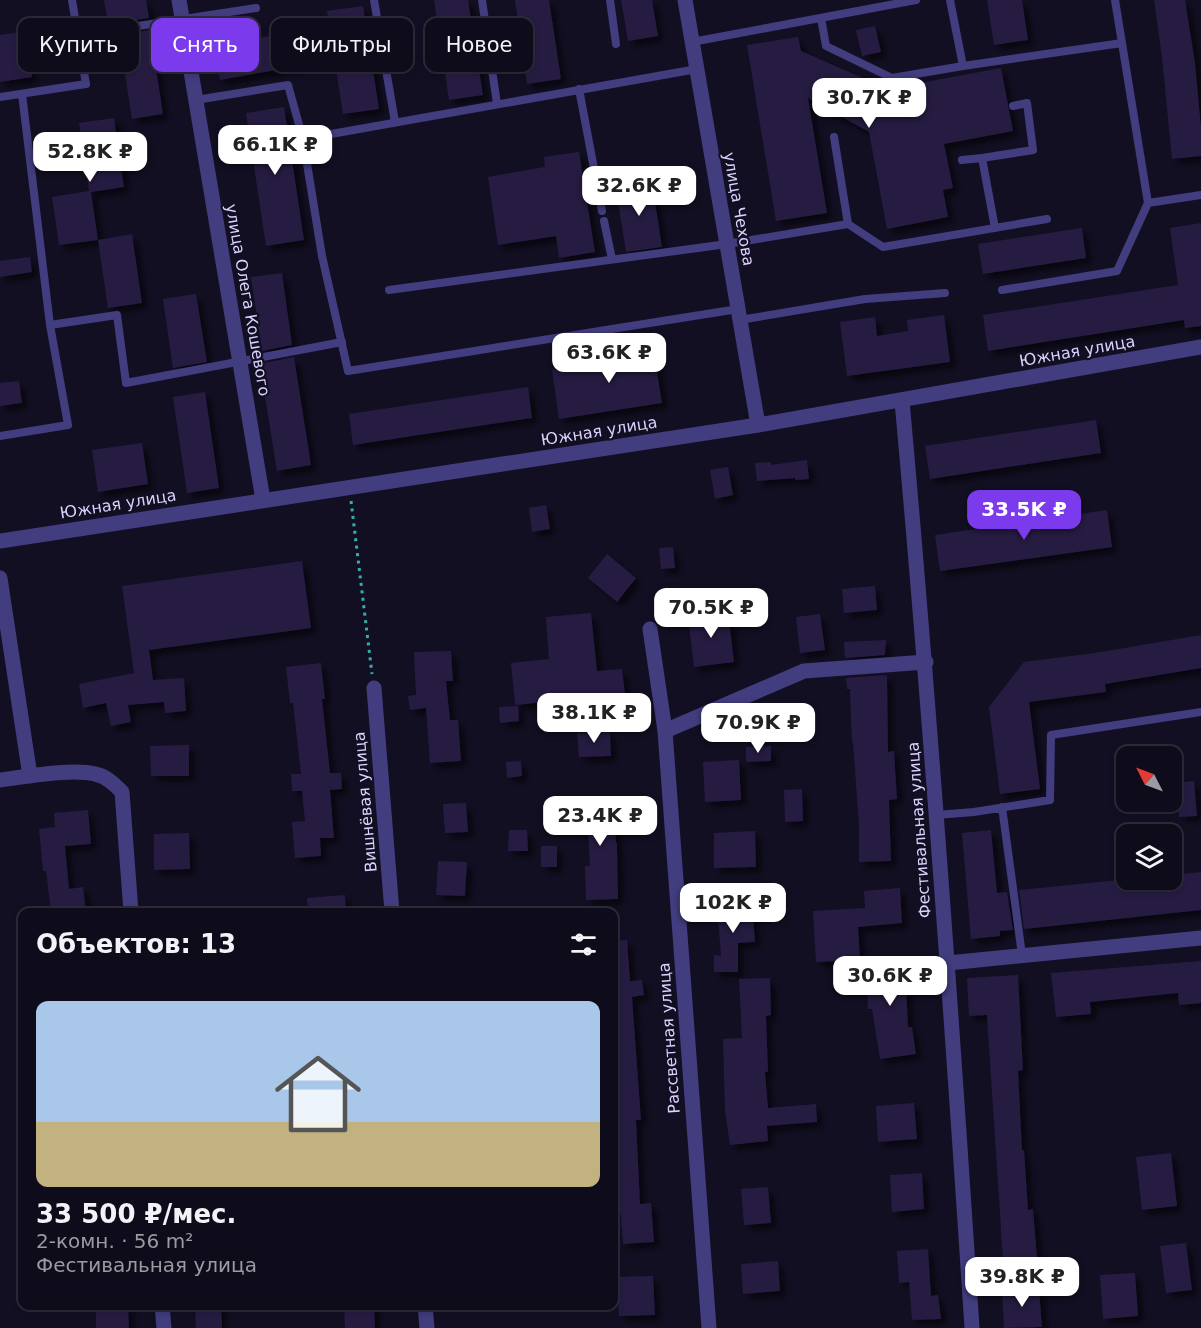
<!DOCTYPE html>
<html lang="ru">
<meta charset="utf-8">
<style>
:root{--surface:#0e0b1a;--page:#1c1927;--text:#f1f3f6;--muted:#9b9ba2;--line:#2e2b39;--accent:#7c3aed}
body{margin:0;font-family:"DejaVu Sans",sans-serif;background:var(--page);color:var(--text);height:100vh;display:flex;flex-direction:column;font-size:22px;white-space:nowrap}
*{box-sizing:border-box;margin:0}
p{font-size:20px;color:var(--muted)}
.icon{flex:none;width:33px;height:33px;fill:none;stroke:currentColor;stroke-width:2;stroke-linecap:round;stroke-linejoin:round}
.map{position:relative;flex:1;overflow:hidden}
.side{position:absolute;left:18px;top:908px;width:600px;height:402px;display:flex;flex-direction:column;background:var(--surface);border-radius:12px;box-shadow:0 3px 9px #0003,0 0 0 2px var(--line)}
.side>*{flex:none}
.top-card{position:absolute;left:18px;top:18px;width:600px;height:54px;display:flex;gap:12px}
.needle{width:39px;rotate:312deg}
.tools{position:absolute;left:1116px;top:746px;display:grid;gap:12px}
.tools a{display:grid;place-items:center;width:66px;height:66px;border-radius:12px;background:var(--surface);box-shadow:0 3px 9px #0003,0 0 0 2px var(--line);font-size:30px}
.price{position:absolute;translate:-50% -51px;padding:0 14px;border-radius:12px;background:#fff;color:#222;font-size:20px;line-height:39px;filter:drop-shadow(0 2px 3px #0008)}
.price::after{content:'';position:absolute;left:50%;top:36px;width:18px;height:14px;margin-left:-9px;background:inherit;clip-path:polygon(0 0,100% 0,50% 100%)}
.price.on{background:var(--accent);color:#fff}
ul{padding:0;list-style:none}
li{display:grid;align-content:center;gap:12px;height:318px;padding:0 18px}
li span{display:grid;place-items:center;height:186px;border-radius:12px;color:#555}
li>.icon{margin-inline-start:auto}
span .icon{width:108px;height:108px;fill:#fffc;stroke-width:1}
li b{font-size:26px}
h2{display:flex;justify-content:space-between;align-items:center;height:72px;padding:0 18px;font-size:26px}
.tag{padding:0 21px;border-radius:12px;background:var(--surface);box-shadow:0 3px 9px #0003,0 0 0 2px var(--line);font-size:21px;line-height:54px}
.tag.on{background:var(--accent);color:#fff}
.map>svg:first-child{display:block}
</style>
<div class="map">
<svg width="1201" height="1328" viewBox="0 0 1201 1328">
<defs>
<filter id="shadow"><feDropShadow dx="5.5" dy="5.5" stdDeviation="3" flood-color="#0009"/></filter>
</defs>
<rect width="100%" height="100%" fill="#130f23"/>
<path fill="#251c43" filter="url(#shadow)" d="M104 0H146L149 18 117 23V21L108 22Z
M434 0H468L483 95 449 100Z
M515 0H549L561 79 527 84Z
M621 0H652L658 36 628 41Z
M987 0H1022L1028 40 994 45Z
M1154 0H1185L1195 63 1201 128V156L1172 159 1162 57Z
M363 6 379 109 343 114 327 11Z
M875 26 881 52 862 56 856 30Z
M150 30 163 114 132 119 119 35Z
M26 31 32 77 0 82V35Z
M298 31 304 65 220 80 214 46Z
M798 37 801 51 888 89 1001 68 1013 131 944 144 953 188 943 190 948 217 887 229 869 132 808 98 827 213 776 221 747 45Z
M284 107 304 240 266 246 246 113Z
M114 118 124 187 91 192 98 240 59 245 52 197 89 191 79 123Z
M579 152 595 252 559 258 556 236 498 245 488 177 545 167 544 157Z
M652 183 662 247 626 252 616 188Z
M1201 223V326L1185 328 1184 320 988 351 983 315 1178 285 1170 228Z
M1082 228 1086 258 983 274 978 244Z
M132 234 142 303 108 308 98 240Z
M30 257 32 272 0 277V261Z
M282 273 292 345 262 351 251 277Z
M196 294 207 362 173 368 163 299Z
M944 315 950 362 847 376 840 322 875 317 877 336 908 331 907 320Z
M652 342 662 403 559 419 552 370 584 365 585 371 615 367 613 348Z
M294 357 311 465 277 471 260 366 264 365V363Z
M19 381 22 403 0 406V383Z
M528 387 532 418 353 445 349 414Z
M205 392 219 488 187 493 173 397Z
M1096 420 1101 453 930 479 925 446Z
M142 443 148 484 98 492 92 450Z
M807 460 809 479 795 480V478L757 481 755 463 771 462V465Z
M728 467 733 495 715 499 710 470Z
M546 505 550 529 532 532 529 508Z
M1107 510 1112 547 940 571 935 535Z
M673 547 675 568 661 569 659 548Z
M607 554 636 578 617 602 588 578Z
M302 561 311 628 149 650 153 680 184 678 186 711 165 713 164 702 128 705 131 722 111 726 106 703 83 708 79 684 134 673 122 586Z
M875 586 877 610 844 613 842 589Z
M728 611 734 662 694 667 688 616Z
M591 613 597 671 622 669 625 694 515 705 511 663 549 659 546 617Z
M820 614 825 650 800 653 796 617Z
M1201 635V668L1105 684 1106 692 1029 702 1040 789 1000 794 989 707 1024 662 1095 653Z
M886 640 885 655 845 658 844 642Z
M451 651 453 681H446L450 720H458L461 761 430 763 426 708 410 710 408 696 416 695 414 652Z
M321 663 325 699H322L330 773H341L342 789 330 790 334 838H320L321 856 295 858 292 822 305 821 302 791H292L291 774H301L293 703H290L286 667Z
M887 675 888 752 894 751 897 799 889 800 891 861 859 862V825L853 742 852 743 850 689H847L846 678Z
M518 706 519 721 500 723 499 707Z
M610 732 611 756 579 757 577 733Z
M189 745V776H151L150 746Z
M771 746V761L746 762V747Z
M739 760 741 800 705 802 703 762Z
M521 761 522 776 507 778 506 762Z
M1194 781 1197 816 1179 817 1176 783Z
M802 789 803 821 785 822 784 790Z
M614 797 616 843H617L618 899 586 900 585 866H590L588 831H578L577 798Z
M466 803 468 832 445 833 443 804Z
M88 810 91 844 65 846 69 889 83 887 86 912H51L46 871H43L39 829 55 827 54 813Z
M509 830H527L528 851H508Z
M991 830 997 893 1007 892 1013 930 1000 931V936L971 939 962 833Z
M755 831 756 867 714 868V833Z
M189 833 190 869 154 870V834Z
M541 846H557V867H541Z
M438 861 467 862 465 896 436 895Z
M1201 872V910L1024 929 1019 890 1130 879H1172V875Z
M900 888 902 923 858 927 860 960 816 962 813 911 865 908 864 891Z
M345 895 346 912H308L307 898Z
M752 902 755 942 738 943V972H714V955L721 956 717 904Z
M627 940 630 981 642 980 644 995 632 997 641 1120H636L640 1204 651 1203 654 1242 623 1244 619 1196 614 1197V1008H615L614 941Z
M905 959 908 1027H912L916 1054 880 1059 872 1009H868L866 961Z
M1201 961V1003L1179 1005 1178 993 1090 1002 1091 1014 1056 1017 1051 973Z
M1018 975 1023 1070 1018 1071 1022 1150H1024L1028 1210 1033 1209 1037 1257 1003 1260 987 1015 969 1016 967 978Z
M770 978 771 1015 766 1016 768 1072H765L768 1108 816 1104 817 1122 767 1126 768 1141 730 1145 725 1111 723 1039 742 1038 739 979Z
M914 1103 917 1139 878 1142 876 1106Z
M1171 1153 1177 1206 1142 1210 1136 1157Z
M922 1173 924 1209 892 1212 890 1175Z
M768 1187 771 1223 744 1225 741 1189Z
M1186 1243 1192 1290 1166 1293 1160 1246Z
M928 1249 931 1296 938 1295 941 1319 912 1320 909 1282 899 1283 897 1251Z
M778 1261 780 1291 743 1294 741 1264Z
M1135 1273 1138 1316 1103 1319 1100 1275Z
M653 1276 655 1315 619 1316 617 1277Z
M1039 1288 1042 1327 1004 1328 1002 1290Z
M195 1305H221L222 1328H196Z
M128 1306 129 1328H96V1308Z
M374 1306 375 1328H345L344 1307Z"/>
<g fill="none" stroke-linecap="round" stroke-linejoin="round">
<path stroke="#35afac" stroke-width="3" stroke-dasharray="3 4.5" stroke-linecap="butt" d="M351 501 372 674"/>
<path stroke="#423d7f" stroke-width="8" d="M374 0 395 122
M482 0 497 104
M610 0 616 44
M950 0 963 66 1122 43
M1115 0 1148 203 1201 195
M821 18 826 46 892 78 963 66
M79 35 256 8
M692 42 916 0
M579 89 602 211
M22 94 50 325 117 315 126 383 342 342
M0 97 86 84 72 0
M196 100 288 85 303 139 322 256 348 371 738 309
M303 139 697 69
M962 160 982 158
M604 221 612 259
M848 224 883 247 1047 219
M995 228 982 158 1033 150 1027 103 1013 106
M389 290 727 244 848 224 834 137
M1002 290 1117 271 1148 203
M740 320 865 299 945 293
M0 436 68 425 50 325
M1002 807 1022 955
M936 815 974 812 1050 800 1051 735 1201 712"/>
<path stroke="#423d7f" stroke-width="15" d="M179 0 263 500
M0 578 30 776
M650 629 665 731
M374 688 392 912
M0 780C24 777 72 768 95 774 106 776 114 784 122 792L131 912
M948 963 1201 938
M162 1305 164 1328
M425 1305 427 1328
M709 1328 665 731 804 671 926 662"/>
<path stroke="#423d7f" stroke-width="15" d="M685 0 758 425
M902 401C930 710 952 1019 972 1328
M0 541 758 425 1201 347"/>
</g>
<g text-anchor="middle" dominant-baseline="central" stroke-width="4.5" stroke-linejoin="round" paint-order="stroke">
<g font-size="16" fill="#d9d3fd" stroke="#130f23">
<text transform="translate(739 209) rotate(80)">улица Чехова</text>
<text transform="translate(248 300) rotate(80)">улица Олега Кошевого</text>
<text transform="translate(1077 351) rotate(-10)">Южная улица</text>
<text transform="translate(599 431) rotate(-9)">Южная улица</text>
<text transform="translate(118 504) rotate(-9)">Южная улица</text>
<text transform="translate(365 802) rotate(-95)">Вишнёвая улица</text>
<text transform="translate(919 830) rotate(-94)">Фестивальная улица</text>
<text transform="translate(669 1038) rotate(-94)">Рассветная улица</text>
</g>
</g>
</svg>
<div class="tools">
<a><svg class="needle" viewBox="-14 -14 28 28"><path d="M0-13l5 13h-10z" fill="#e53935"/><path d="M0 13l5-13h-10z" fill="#9b9ba2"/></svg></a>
<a><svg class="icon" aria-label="layers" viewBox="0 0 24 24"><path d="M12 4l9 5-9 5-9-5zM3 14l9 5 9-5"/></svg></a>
</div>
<b class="price" style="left:869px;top:129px">30.7K ₽</b>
<b class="price" style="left:275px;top:176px">66.1K ₽</b>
<b class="price" style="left:90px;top:183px">52.8K ₽</b>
<b class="price" style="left:639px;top:217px">32.6K ₽</b>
<b class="price" style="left:609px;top:384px">63.6K ₽</b>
<b class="price on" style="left:1024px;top:541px">33.5K ₽</b>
<b class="price" style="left:711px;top:639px">70.5K ₽</b>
<b class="price" style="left:594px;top:744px">38.1K ₽</b>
<b class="price" style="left:758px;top:754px">70.9K ₽</b>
<b class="price" style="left:600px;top:847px">23.4K ₽</b>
<b class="price" style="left:733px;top:934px">102K ₽</b>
<b class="price" style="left:890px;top:1007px">30.6K ₽</b>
<b class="price" style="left:1022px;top:1308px">39.8K ₽</b>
<div class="top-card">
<a class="tag">Купить</a>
<a class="tag on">Снять</a>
<a class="tag">Фильтры</a>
<a class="tag">Новое</a>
</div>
<section class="side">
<h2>Объектов: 13<svg class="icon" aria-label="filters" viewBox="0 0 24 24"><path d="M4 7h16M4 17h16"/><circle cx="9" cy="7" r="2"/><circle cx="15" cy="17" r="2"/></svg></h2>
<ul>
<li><span style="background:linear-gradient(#a9c7e8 65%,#c2b280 0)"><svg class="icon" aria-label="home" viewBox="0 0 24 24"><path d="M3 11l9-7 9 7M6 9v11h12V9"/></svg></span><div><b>33 500 ₽/мес.</b><p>2-комн. · 56 m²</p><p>Фестивальная улица</p></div></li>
</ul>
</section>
</div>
